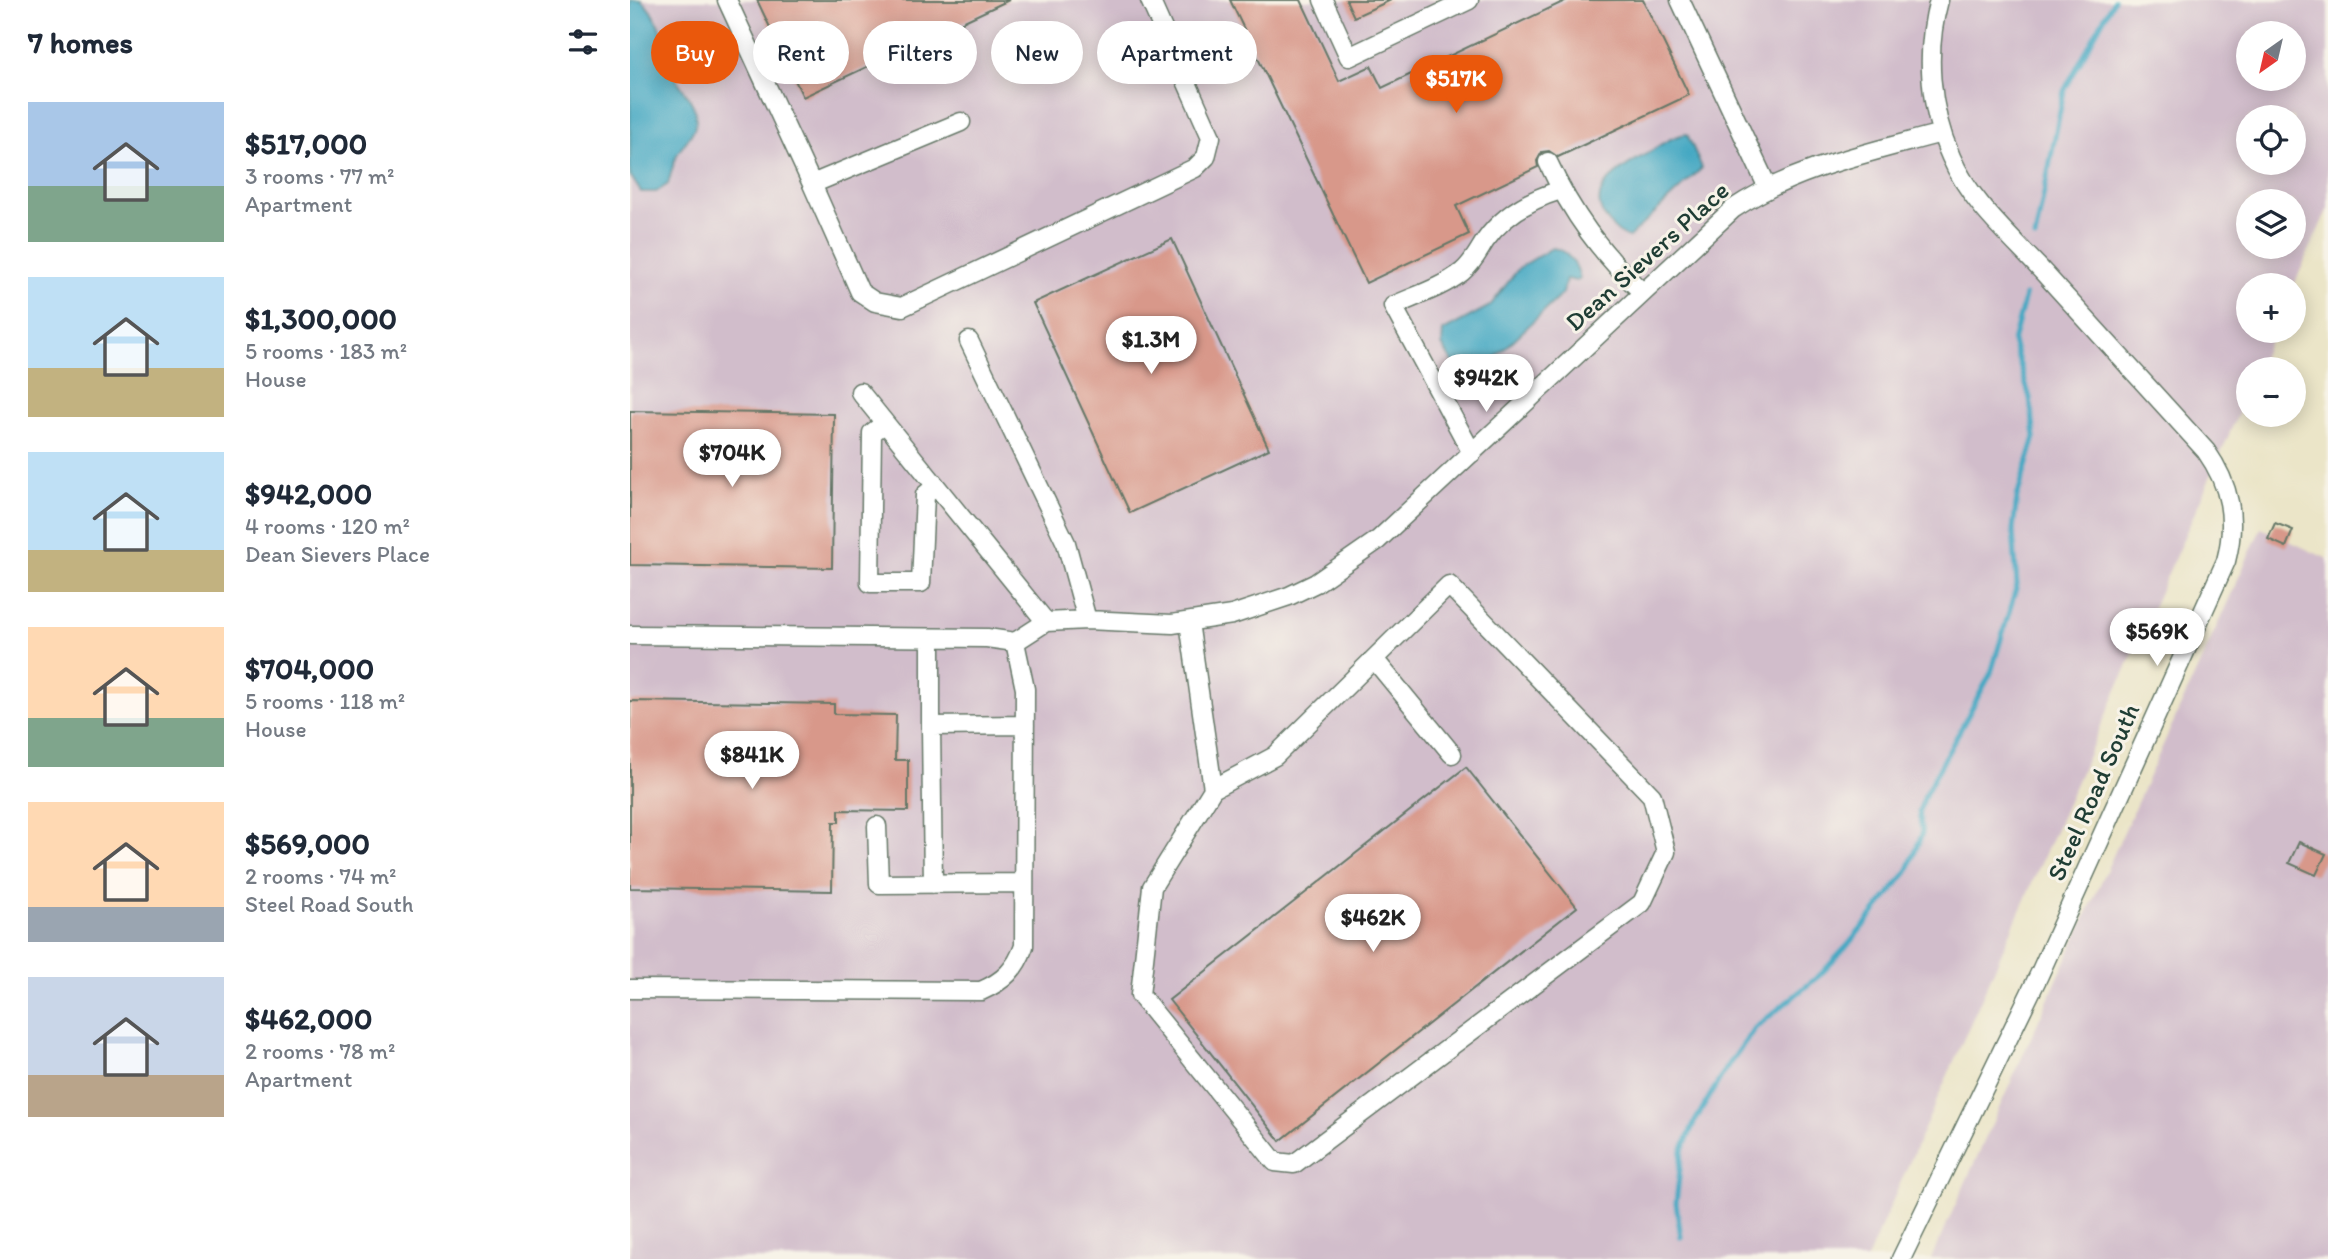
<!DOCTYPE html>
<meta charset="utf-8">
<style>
:root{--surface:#fff;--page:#f2f2f3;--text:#1f2937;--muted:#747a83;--accent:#ea580c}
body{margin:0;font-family:Itim,sans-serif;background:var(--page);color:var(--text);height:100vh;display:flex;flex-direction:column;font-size:26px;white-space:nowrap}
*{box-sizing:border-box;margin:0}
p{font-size:23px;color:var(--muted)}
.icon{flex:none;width:38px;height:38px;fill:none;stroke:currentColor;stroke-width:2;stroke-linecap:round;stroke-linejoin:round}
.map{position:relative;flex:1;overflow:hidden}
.details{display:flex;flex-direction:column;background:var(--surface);width:630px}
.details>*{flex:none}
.guide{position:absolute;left:21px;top:21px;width:665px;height:63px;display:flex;gap:14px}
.needle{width:46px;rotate:214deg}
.fabs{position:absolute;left:1606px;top:21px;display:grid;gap:14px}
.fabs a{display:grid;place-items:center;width:70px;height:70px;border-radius:50%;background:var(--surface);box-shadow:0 4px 18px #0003;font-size:35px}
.price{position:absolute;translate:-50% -60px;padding:0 16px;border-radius:24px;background:#fff;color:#222;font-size:23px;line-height:46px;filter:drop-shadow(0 2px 4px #0008)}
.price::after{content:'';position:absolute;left:50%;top:42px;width:21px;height:16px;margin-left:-10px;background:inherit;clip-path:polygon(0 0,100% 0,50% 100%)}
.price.on{background:var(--accent);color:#fff}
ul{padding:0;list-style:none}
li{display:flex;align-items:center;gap:21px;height:175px;padding:0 28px}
li span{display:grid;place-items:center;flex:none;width:196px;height:140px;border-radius:0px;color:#555}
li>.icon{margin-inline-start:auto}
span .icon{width:84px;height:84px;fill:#fffc;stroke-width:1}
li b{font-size:30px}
h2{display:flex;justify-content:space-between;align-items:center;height:84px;padding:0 28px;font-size:30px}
.chip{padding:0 24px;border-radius:32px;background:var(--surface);box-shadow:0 4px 18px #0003;font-size:24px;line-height:63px}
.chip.on{background:var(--accent);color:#fff}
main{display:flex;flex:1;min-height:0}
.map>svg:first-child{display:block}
</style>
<main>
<section class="details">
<h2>7 homes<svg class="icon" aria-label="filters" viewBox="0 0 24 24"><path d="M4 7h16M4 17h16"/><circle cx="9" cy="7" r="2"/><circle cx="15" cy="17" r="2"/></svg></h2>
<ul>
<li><span style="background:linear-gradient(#a9c7e8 60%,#7fa58c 0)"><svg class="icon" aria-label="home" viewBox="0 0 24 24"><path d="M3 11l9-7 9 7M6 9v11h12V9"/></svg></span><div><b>$517,000</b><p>3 rooms · 77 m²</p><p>Apartment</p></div></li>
<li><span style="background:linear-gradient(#bfe0f5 65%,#c2b280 0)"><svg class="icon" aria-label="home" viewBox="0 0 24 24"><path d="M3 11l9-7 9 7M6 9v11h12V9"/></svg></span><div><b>$1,300,000</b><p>5 rooms · 183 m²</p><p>House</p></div></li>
<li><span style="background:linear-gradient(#bfe0f5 70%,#c2b280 0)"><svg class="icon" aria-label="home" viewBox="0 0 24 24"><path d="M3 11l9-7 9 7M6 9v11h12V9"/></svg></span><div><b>$942,000</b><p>4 rooms · 120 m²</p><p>Dean Sievers Place</p></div></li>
<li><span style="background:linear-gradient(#ffd9b3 65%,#7fa58c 0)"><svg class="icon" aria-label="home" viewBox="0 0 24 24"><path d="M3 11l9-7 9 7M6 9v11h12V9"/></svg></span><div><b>$704,000</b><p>5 rooms · 118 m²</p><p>House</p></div></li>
<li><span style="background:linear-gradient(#ffd9b3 75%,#9aa5b1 0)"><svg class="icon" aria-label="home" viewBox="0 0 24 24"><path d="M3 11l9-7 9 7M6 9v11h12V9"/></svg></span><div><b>$569,000</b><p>2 rooms · 74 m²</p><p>Steel Road South</p></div></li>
<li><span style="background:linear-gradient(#c9d6e8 70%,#b9a48a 0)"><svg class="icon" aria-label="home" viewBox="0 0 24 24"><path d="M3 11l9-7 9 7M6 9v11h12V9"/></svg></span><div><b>$462,000</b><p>2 rooms · 78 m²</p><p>Apartment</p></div></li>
</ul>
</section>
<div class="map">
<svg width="1698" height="1259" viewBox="0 0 1698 1259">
<rect width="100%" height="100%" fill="#f7f3e8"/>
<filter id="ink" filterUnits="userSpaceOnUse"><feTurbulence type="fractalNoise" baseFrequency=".0143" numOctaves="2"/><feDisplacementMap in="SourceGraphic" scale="14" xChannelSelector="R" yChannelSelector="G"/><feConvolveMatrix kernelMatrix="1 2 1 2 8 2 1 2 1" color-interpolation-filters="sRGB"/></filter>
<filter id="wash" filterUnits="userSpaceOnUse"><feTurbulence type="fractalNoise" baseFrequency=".00686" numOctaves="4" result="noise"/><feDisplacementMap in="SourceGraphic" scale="28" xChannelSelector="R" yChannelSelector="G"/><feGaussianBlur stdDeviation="1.57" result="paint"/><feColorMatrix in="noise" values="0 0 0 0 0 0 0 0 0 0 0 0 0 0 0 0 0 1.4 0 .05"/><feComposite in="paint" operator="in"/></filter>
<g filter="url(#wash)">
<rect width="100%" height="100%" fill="#ebe5c8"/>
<path fill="#d1bdcb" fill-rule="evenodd" d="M0 0H1698V208L1664 285H1619V331H1644L1627 369H1619V389L1237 1259H0ZM1619 33H1664V79H1619ZM1619 117H1664V163H1619ZM1619 201H1664V247H1619Z
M1631 528 1698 559V1259H1301Z"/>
<path fill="#44a8c3" stroke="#32727c" stroke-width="2" d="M0 0H11C31 18 34 43 41 68 47 87 71 103 65 126 62 136 53 144 48 153 43 162 41 174 38 184L26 192H11L0 175Z
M1057 134 1072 168 999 237C991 236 983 228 978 221 951 189 994 167 1018 153 1030 145 1042 136 1057 134Z
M922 248C936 249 948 265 950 279L947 281 936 279 933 293 846 376 838 379 831 377 812 345 813 331 860 306 889 268Z"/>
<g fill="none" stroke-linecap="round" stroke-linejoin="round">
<path stroke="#44a8c3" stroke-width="5" d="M1405 238 1434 91 1484 0
M1051 1237 1046 1203 1052 1151 1064 1123 1095 1070 1125 1028 1190 975 1218 945 1277 872 1292 834 1289 811 1296 793 1361 673 1387 585 1383 530 1387 497 1405 437 1400 398 1383 342 1395 296"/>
</g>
<g id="blocks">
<path fill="#d8988a" d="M127 0H379L173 97Z
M600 0H671L709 81 741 66 752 88 937 0H1013L1059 95 928 157 919 151 912 152 907 161 908 167 826 206 839 234 736 283Z
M716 0H761L724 17Z
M542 239 639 449 500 513 403 303Z
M0 411 204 414 202 568 0 565Z
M1645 523 1663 530 1656 547 1638 539Z
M0 701 204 704V714L266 715 265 760H278V811L209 810V822H203L202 891 0 888Z
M836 767 947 907 650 1141 539 1000Z
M1669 842 1696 854 1686 875 1659 863Z"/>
</g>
</g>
<g filter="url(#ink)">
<use href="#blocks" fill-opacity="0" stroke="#667868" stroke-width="2"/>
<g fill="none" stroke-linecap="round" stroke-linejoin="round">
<defs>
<path id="minor" d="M97 0 182 184 331 122
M693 0 719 57 839 0
M1050 0 1138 188
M918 162C942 214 971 253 1013 293
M182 184 230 292 245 302 272 307 565 168 576 157 581 137 520 0
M339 341 436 543 457 620
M230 392 416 622
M255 423 242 433 240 583H291L295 495 306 486
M842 453 763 306C785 296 813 287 832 272 843 263 848 252 855 241 873 215 901 199 931 190
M559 622 583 789 522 887 510 995 645 1162 664 1164 1012 903 1036 852 1022 796 819 585 645 756 583 789
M0 635 357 638 385 642
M301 638V726L395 725
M385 642 416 622 457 620 542 624 602 615 659 596 686 583 748 540 1103 209C1166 167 1239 153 1311 133
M744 659 822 754
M301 726 303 884
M247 826 249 884 394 883
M0 989 351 991C374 981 386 969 394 946L395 689 385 642
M1271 1259 1409 975 1596 561C1607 519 1600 485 1576 451 1522 391 1468 332 1414 273 1381 237 1340 202 1321 157 1299 108 1295 51 1309 0"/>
</defs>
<use href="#minor" stroke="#667868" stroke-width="21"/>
<use href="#minor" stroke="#fff" stroke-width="18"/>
</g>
</g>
<g text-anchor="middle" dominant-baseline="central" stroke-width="6" stroke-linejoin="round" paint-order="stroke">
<g font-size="26" fill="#1f3d34" stroke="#f7f3e8">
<text transform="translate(1017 256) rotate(-42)">Dean Sievers Place</text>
<text transform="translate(1463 792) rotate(-66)">Steel Road South</text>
</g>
</g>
</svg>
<div class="fabs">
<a><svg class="needle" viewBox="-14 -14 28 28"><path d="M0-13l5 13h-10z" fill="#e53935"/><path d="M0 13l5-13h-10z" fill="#747a83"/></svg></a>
<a><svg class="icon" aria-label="locate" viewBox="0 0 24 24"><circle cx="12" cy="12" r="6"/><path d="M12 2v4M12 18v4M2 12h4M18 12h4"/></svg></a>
<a><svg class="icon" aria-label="layers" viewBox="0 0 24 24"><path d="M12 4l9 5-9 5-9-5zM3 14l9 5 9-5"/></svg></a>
<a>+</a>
<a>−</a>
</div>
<b class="price on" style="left:826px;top:115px">$517K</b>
<b class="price" style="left:521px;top:376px">$1.3M</b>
<b class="price" style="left:856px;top:414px">$942K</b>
<b class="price" style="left:102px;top:489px">$704K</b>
<b class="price" style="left:1527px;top:668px">$569K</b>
<b class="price" style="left:122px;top:791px">$841K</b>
<b class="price" style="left:743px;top:954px">$462K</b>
<div class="guide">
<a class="chip on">Buy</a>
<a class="chip">Rent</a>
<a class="chip">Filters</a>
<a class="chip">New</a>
<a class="chip">Apartment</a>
</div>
</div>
</main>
